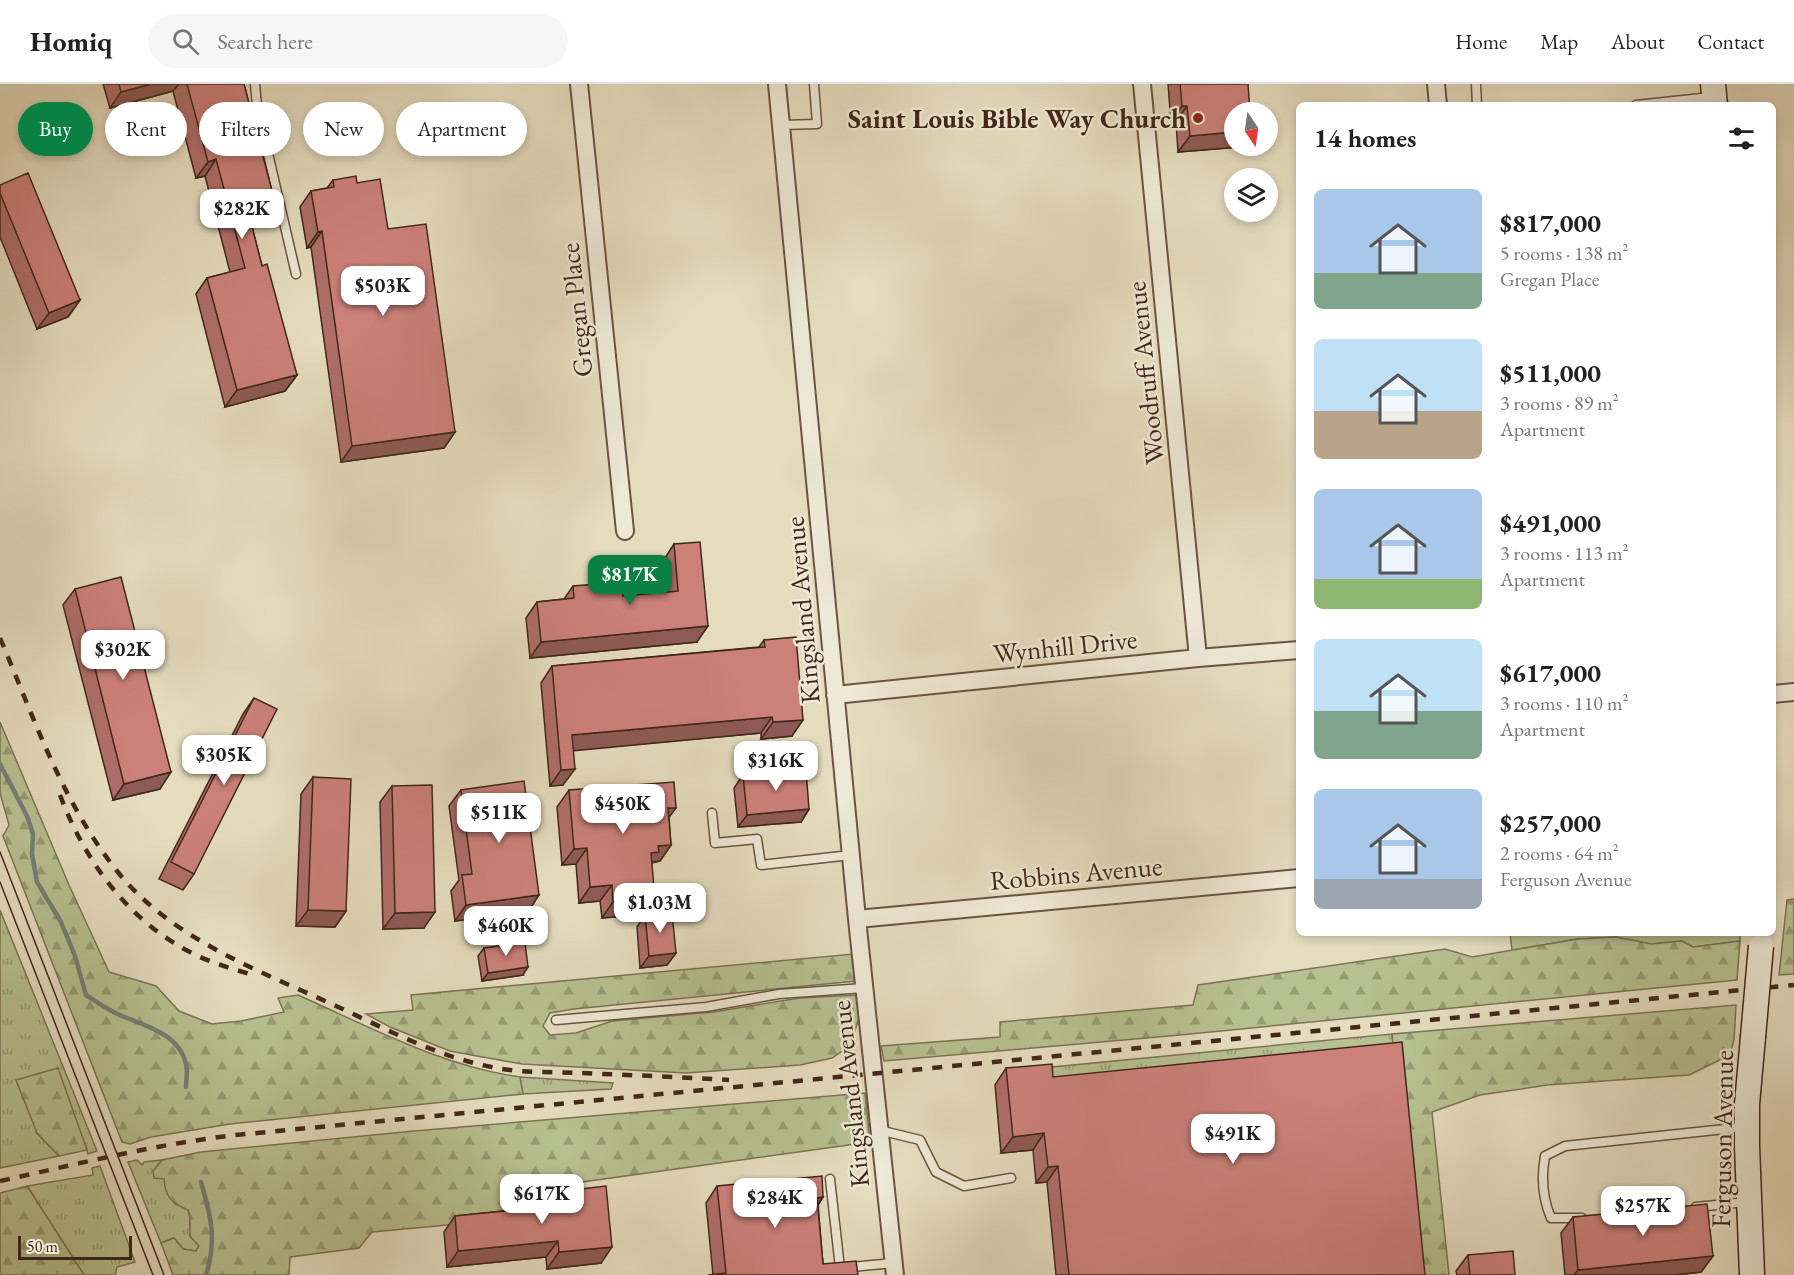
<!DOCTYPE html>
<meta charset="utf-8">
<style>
:root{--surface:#fff;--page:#f6f6f6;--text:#222;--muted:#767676;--line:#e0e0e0;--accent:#0b8043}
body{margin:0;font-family:"EB Garamond",serif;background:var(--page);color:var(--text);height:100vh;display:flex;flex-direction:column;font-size:22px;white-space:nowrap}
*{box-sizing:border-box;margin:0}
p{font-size:20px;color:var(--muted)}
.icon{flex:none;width:33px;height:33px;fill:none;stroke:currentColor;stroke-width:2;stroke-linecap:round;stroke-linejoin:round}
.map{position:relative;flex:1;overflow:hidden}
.panel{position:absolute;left:1296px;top:18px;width:480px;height:834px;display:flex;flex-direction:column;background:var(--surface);border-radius:9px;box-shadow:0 3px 9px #0003}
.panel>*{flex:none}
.top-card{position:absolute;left:18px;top:18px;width:570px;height:54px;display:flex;gap:12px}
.needle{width:39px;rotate:167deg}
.controls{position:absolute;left:1224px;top:18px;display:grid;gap:12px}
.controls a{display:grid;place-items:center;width:54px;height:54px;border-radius:50%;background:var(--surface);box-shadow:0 3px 9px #0003;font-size:30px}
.scale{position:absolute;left:18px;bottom:15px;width:114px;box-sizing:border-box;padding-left:6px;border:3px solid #412719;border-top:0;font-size:16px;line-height:21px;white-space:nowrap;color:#412719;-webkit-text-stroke:4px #eee8d5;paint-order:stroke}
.price{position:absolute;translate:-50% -51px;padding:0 14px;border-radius:12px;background:#fff;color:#222;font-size:20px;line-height:39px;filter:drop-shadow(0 2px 3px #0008)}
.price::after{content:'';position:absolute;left:50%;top:36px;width:18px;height:14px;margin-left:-9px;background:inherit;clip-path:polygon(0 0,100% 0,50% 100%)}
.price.selected{background:var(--accent);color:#fff}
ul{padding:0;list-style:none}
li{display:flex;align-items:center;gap:18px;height:150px;padding:0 18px}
li span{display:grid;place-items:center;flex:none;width:168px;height:120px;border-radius:9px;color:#555}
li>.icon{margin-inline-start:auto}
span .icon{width:72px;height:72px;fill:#fffc;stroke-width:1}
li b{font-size:26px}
h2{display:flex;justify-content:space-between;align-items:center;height:72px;padding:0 18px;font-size:26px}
.pill{padding:0 21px;border-radius:27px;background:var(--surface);box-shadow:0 3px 9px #0003;font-size:21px;line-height:54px}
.pill.selected{background:var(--accent);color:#fff}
header{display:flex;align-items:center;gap:36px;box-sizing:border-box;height:84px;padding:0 30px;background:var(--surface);border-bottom:2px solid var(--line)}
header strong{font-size:28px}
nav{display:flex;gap:33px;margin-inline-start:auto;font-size:21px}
.search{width:420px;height:54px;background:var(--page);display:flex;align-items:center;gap:15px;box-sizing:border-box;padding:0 21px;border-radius:33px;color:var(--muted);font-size:22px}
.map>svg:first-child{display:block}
</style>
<header>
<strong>Homiq</strong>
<div class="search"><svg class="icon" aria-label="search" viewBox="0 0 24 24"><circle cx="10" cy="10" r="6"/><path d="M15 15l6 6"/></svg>Search here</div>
<nav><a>Home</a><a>Map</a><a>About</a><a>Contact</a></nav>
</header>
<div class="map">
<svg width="1794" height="1191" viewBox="0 0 1794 1191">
<defs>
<pattern id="grass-tufts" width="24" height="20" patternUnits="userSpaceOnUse" patternTransform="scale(1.5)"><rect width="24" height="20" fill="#b7c090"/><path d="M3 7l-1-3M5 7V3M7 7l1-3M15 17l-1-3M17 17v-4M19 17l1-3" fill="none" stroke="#969c75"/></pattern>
<pattern id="forest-firs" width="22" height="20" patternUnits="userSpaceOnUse" patternTransform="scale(1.5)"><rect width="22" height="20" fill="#b7c090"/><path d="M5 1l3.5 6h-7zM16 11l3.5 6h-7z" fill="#969c75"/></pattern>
</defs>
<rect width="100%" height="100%" fill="#e5dcbf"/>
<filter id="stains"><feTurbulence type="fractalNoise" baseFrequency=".00333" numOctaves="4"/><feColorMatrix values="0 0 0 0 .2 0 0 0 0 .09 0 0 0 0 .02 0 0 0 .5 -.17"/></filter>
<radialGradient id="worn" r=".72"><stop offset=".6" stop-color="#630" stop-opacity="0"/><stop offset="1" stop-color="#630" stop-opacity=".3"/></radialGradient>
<path fill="url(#grass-tufts)" stroke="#7c7454" stroke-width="1.5" d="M0 826 97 1067 88 1070 85 1059 37 1049 59 1072 0 1084Z
M1510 849H1740V857L1693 863 1682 857 1651 860 1616 853 1578 855 1512 866Z
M1392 950 1394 970 1044 1005 1042 984Z
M520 993 613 999 611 1005 523 1010Z
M137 1076 142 1081 144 1078 162 1076 153 1087 164 1095 175 1120 188 1125 190 1134V1152L199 1162 196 1167 183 1165 174 1154 161 1159 128 1078Z
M100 1082 135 1178 117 1183 115 1191H84L27 1102 93 1091 92 1084Z"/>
<path fill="url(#forest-firs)" stroke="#7c7454" stroke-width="1.5" d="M0 638 69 801 109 888 156 902 179 927 212 940 241 937 284 928 278 914 298 911C370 943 441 982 520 993L523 1010 230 1040 151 1053 130 1060 122 1058 3 752 9 741 0 709Z
M1794 815V890L1779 891 1787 816Z
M1616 853 1651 860 1682 857 1693 863 1740 857 1737 896 1180 951 884 977 881 962 1000 953V938L1193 921 1198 901 1445 865 1472 873 1578 855Z
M854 870 856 897 574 925 550 929 543 942 550 951 576 949 612 937 713 928 800 914 857 911 859 933 851 961 832 974 800 981 686 989 522 980 477 972 450 967 390 943 366 930 413 926 411 911Z
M1736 921 1734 956 1730 971 1689 991 1547 1001 1480 1011 1432 1028 1449 1191H1416L1392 950Z
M58 984 87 1066 59 1072 37 1049 16 996Z
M865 1009 870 1058 561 1101 563 1117 556 1118 557 1131 372 1148 359 1164 290 1173 289 1191H173L161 1159 174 1154 183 1165 196 1167 199 1162 190 1152V1134L188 1126C172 1119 165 1113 164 1095L154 1094 153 1087 162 1076 201 1068 414 1047Z
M27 1102 84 1191H0V1109Z"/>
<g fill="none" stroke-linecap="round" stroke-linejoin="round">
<path stroke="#757f78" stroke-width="4.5" d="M0 680 27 732 33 750 32 770 37 798 61 838 75 872 86 911C97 918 109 927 122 932 146 942 179 950 186 980 188 987 186 996 186 1003
M201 1098C211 1132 217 1157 206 1191"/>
<defs>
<path id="lane" d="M255 0 257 22 296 190
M1476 0 1477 21
M1636 21 1711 13
M781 41 817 40 814 0
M712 729 715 759 757 755 761 781 851 771
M556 936 706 923 779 910 864 904
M879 1046 920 1056 936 1088 964 1102 1011 1094
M830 1095 840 1184 894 1179
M1696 1123 1746 1118
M1582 1134H1551C1542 1113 1541 1094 1545 1072L1565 1062 1744 1043"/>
<path id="street" d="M579 0 625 447
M777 0 857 835 895 1191
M1142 0 1198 574
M1436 0 1438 21
M1773 610 1794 608
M835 611 1198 574 1299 566
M857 835 1299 794"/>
<path id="secondary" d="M1713 0 1715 21
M1752 1191 1747 1062V1020L1753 953"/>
</defs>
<use href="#lane" stroke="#6a5442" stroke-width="11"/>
<use href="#street" stroke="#6a5442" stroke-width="20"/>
<use href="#secondary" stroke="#412719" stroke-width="27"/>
<use href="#lane" stroke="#eee8d5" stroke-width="8"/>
<use href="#street" stroke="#eee8d5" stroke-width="16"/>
<use href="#secondary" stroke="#eee8d5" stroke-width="24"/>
<path stroke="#412719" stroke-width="1.5" d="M0 768 164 1191
M0 798 153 1191"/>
<path stroke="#412719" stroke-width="4.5" stroke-dasharray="10 10" stroke-linecap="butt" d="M0 554C34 634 62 718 117 787 171 855 260 887 336 922 388 946 440 974 497 984 524 989 553 988 580 989 630 991 680 993 729 996
M60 711C86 780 131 841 200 873 218 881 237 886 256 892
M0 1097C78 1080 156 1060 236 1051L1794 901"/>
<defs>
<path id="secondary-bridge" d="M1753 953 1761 862"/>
</defs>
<use href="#secondary-bridge" stroke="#412719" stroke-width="27" stroke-linecap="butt"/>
<use href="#secondary-bridge" stroke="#eee8d5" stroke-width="24"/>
</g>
<path fill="#af6e69" stroke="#412719" stroke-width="1.5" d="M103 0H244L272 107 261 124 248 127 262 182 297 291 285 307 225 323 196 210 207 194 230 188 205 92 196 94 173 7 110 24Z
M1168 0H1248L1234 62H1242L1240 63 1178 68 1176 38H1171Z
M333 96 357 99 388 145 455 348 444 364 341 378 311 163 307 164 300 123 311 107 327 104Z
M0 109 80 216 68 233 37 245 0 153Z
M674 460 697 558 530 574 526 534 537 518 564 515 573 502 609 507 623 512 666 508 663 477Z
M75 505 160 705 113 716 63 521Z
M764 556 792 652 761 655V649L573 666 563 701 550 702 541 599 552 582 759 563Z
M254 614 194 790 183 806 159 795 243 630Z
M743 691 809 725 801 738 738 743 734 704Z
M313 693 346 827 335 843 296 842 301 710Z
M392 702 424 844 383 845 380 718Z
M461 706 528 828 455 837 451 807 459 796 449 722Z
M569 706 669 733 671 761 660 777 652 779 643 831 602 834 600 817 579 819 576 780 562 781 557 723Z
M645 831 676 869 667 881 640 884 637 843Z
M484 864 523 891 482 897 478 872Z
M1006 984 1053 993 1425 1191H1056L1047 1098 1036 1099 1033 1066 1001 1069 995 1001Z
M717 1102 823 1113 818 1121 823 1180 713 1191 706 1119Z
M572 1106 601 1179 547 1185 546 1173 447 1183 444 1148 455 1132 561 1121Z
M1573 1133 1713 1172 1701 1188 1675 1191H1565L1561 1149Z
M1468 1171 1515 1191H1457L1456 1187Z"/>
<path fill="#8e5a55" stroke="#412719" stroke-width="1.5" d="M151 0H179L173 7 110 24 121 8Z
M1182 22H1187L1176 38H1171Z
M1234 48V62H1242L1240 63 1178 68 1190 52Z
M216 75 205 92 196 94 208 78Z
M272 107 261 124 233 131 245 115Z
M322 147 311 163 307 164 318 148Z
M80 216 68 233 37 245 49 229Z
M297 291 285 307 225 323 237 306Z
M455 348 444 364 341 378 352 362Z
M708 542 697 558 530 574 541 558Z
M772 633 761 649 560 668 572 651Z
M803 636 792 652 761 655 773 638Z
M575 685 563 701 550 702 561 686Z
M171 688 160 705 113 716 124 700Z
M668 724H676L664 740Z
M809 725 801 738 738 743 747 731Z
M671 761 660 777 652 778 648 784 651 769 658 762Z
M587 764 576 780 562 781 574 765Z
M612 801 600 817 579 819 590 803Z
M539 811 528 828 455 837 466 821Z
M655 815 643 831 602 834 613 818Z
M308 826 346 827 335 843 296 842Z
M435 828 424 844 383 845 395 829Z
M676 869 667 881 640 884 649 872Z
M528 883 523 891 482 897 488 889Z
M1044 1049 1033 1066 1001 1069 1013 1053Z
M1058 1082 1047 1098 1036 1099 1048 1083Z
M823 1113 812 1129 817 1114Z
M558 1157 546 1173 447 1183 458 1167Z
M612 1163 601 1179 547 1185 559 1168Z
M1713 1172 1701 1188 1675 1191H1574L1578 1186Z"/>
<path fill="#cb807a" stroke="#412719" stroke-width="1.5" d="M119 0H151L121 8Z
M187 0H244L272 107 245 115 262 182 267 180 297 291 237 306 207 194 245 184 216 75 208 78Z
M1180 0H1248L1250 28H1234V48L1190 52 1187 22H1182Z
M28 89 80 216 49 229 0 109V101Z
M356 92 357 99 380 95 388 145 426 140 455 348 352 362 322 147 318 148 311 107 334 103 333 96Z
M700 458 708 542 541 558 537 518 574 514 573 502 609 499V507L622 506 623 512 678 507 674 460Z
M121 493 171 688 124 700 75 505Z
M796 553 803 636 773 638 772 633 572 651 575 685 561 686 552 582 765 563 764 556Z
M254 614 277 625 194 790 171 778Z
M806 686 809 725 747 731 743 691Z
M313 693 351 695 346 827 308 826Z
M524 697 539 811 466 821 462 791 472 790 461 706Z
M674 698 676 724H668L671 761 658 762 659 768 651 769 655 815 613 818 612 801 590 803 587 764 574 765 569 706Z
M432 701 435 828 395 829 392 702Z
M672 829 676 869 649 872 645 831Z
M525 858 528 883 488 889 484 864Z
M1402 958 1425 1191H1069L1058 1082 1048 1083 1044 1049 1013 1053 1006 984 1052 980 1053 993Z
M822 1092 823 1113 817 1114 823 1180 856 1177 858 1191H708L726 1189 717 1102Z
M606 1102 612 1163 559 1168 558 1157 458 1167 455 1132 573 1120 572 1106Z
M1707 1120 1713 1172 1578 1186 1573 1133Z
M1513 1167 1515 1191H1470L1468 1171Z"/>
<circle fill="#8f2418" stroke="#eee8d5" stroke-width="2" cx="1198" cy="34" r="6"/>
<g text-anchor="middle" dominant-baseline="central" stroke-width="5" stroke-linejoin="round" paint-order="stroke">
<g font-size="27" font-weight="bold" fill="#412719" stroke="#eee8d5" text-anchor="end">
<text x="1186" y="34">Saint Louis Bible Way Church</text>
</g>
<g font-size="27" fill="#412719" stroke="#eee8d5">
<text transform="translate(576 226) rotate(-96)">Gregan Place</text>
<text transform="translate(1145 289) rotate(-96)">Woodruff Avenue</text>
<text transform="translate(802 526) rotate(-95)">Kingsland Avenue</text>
<text transform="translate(1065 562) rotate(-6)">Wynhill Drive</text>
<text transform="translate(1076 789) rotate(-5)">Robbins Avenue</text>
<text transform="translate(850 1010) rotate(-96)">Kingsland Avenue</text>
<text transform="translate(1722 1055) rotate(-89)">Ferguson Avenue</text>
</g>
</g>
<rect width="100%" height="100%" filter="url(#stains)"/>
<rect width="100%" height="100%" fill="url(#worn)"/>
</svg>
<div class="controls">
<a><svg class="needle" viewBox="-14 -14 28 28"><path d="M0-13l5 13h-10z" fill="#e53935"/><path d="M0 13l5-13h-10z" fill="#767676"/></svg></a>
<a><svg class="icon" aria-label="layers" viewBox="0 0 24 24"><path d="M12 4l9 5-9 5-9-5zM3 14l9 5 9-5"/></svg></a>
</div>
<div class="scale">50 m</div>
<b class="price" style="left:242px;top:156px">$282K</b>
<b class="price" style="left:383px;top:233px">$503K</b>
<b class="price selected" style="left:630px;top:522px">$817K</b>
<b class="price" style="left:123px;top:597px">$302K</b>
<b class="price" style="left:224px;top:702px">$305K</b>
<b class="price" style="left:776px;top:708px">$316K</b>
<b class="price" style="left:623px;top:751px">$450K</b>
<b class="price" style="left:499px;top:760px">$511K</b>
<b class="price" style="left:660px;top:850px">$1.03M</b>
<b class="price" style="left:506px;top:873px">$460K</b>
<b class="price" style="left:1233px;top:1081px">$491K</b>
<b class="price" style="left:542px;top:1141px">$617K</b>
<b class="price" style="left:775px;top:1145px">$284K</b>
<b class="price" style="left:1643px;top:1153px">$257K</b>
<div class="top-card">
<a class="pill selected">Buy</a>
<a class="pill">Rent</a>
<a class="pill">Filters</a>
<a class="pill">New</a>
<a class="pill">Apartment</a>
</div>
<section class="panel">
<h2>14 homes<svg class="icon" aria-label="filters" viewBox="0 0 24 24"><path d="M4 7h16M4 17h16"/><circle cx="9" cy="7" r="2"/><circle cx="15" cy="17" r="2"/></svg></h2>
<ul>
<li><span style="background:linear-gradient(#a9c7e8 70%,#7fa58c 0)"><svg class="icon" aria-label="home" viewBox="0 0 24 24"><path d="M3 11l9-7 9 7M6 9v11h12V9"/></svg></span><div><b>$817,000</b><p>5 rooms · 138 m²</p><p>Gregan Place</p></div></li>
<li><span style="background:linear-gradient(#bfe0f5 60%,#b9a48a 0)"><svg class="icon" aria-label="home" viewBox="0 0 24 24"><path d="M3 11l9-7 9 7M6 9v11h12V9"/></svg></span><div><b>$511,000</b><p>3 rooms · 89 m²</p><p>Apartment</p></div></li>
<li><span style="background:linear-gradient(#a9c7e8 75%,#8fb573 0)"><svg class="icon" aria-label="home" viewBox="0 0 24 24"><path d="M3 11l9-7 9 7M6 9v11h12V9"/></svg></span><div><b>$491,000</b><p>3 rooms · 113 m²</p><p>Apartment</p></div></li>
<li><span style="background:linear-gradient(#bfe0f5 60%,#7fa58c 0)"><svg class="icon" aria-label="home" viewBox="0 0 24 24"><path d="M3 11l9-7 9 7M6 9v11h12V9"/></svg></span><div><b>$617,000</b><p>3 rooms · 110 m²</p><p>Apartment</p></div></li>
<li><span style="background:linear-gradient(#a9c7e8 75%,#9aa5b1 0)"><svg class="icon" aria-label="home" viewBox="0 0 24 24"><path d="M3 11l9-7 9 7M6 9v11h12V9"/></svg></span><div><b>$257,000</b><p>2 rooms · 64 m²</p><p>Ferguson Avenue</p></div></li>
</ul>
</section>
</div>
